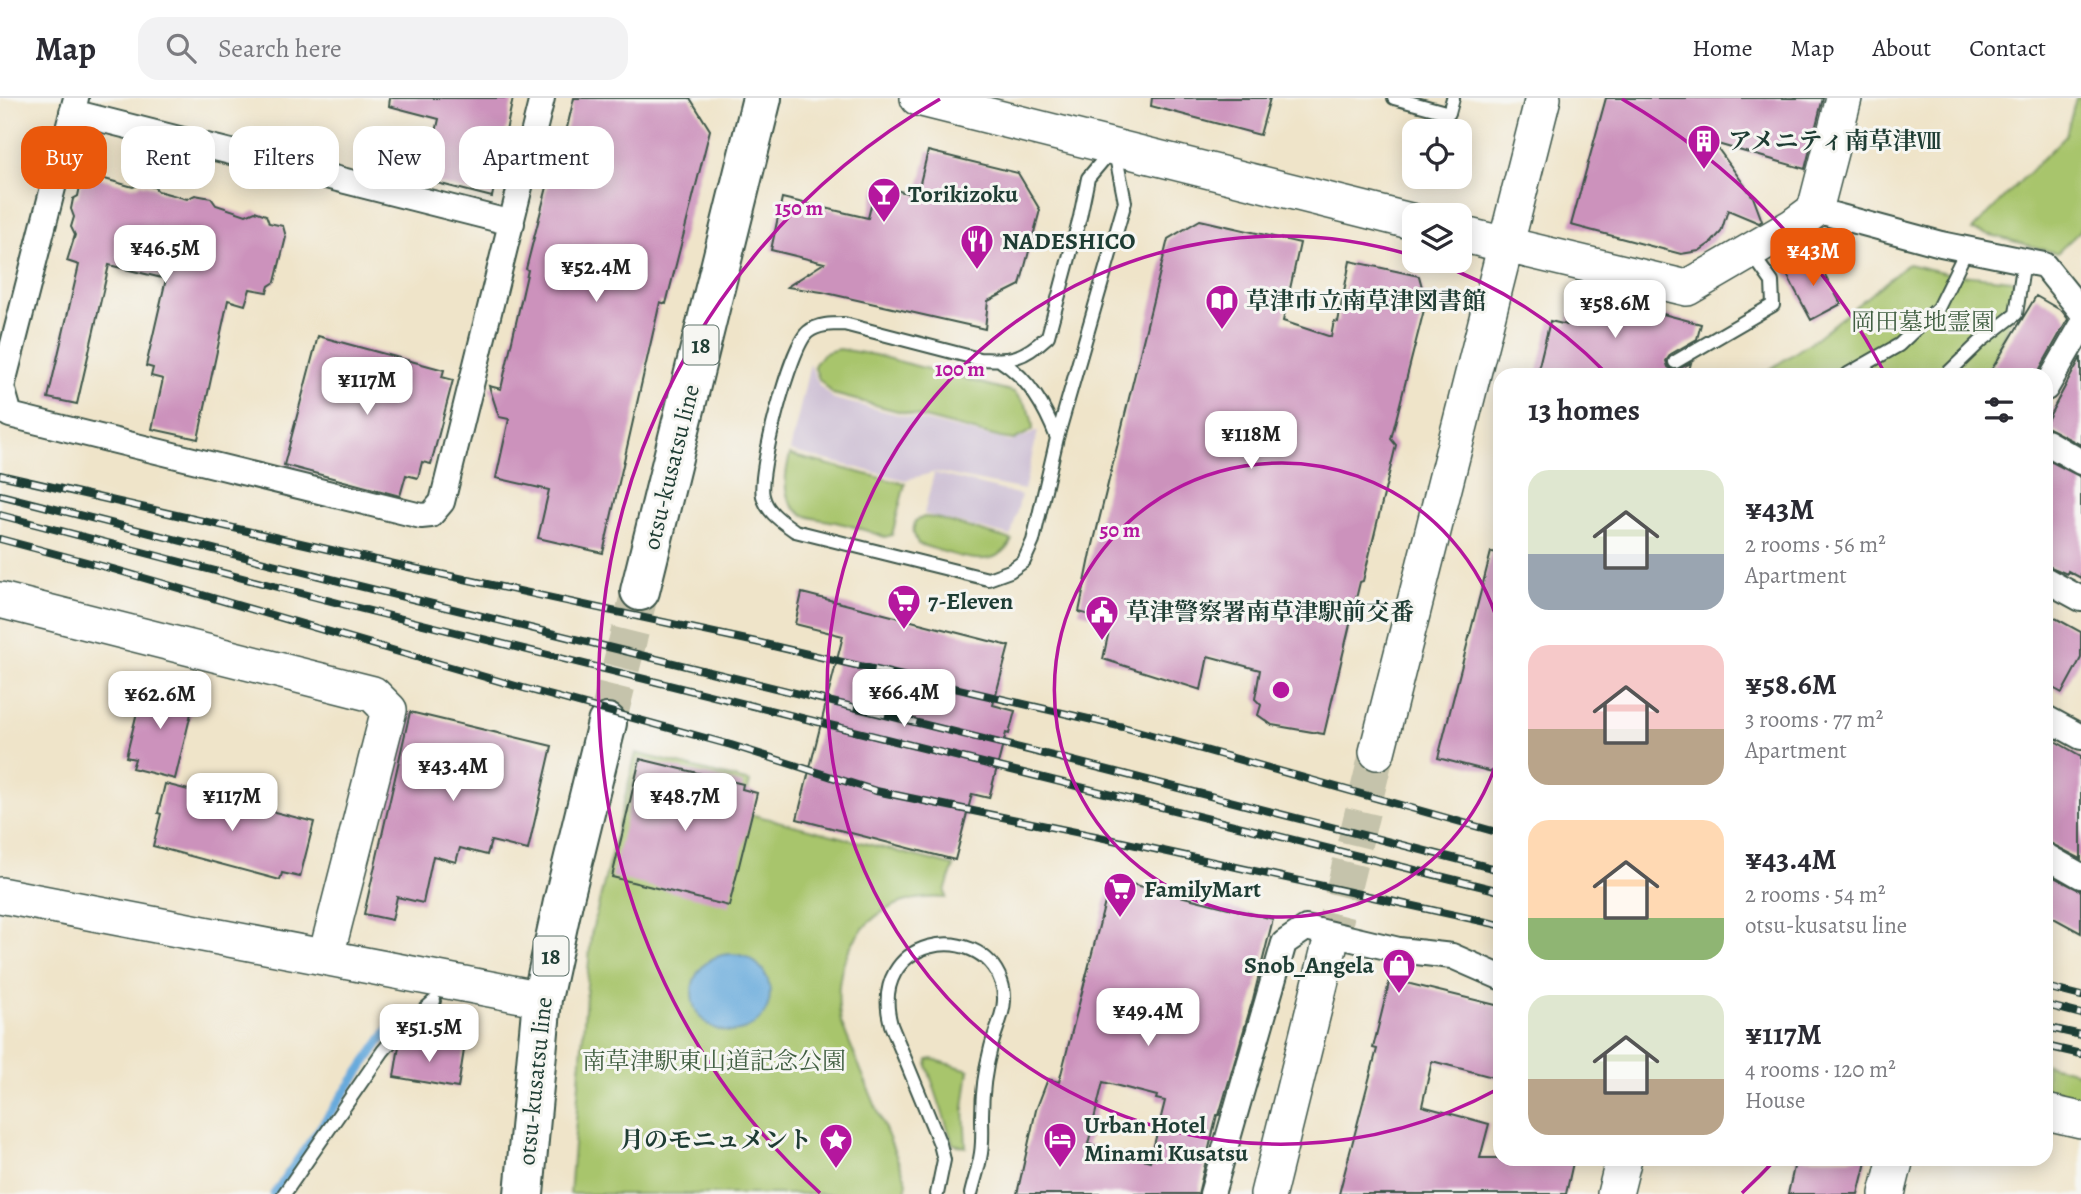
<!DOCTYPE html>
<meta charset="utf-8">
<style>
:root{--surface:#fff;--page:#f2f2f3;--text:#2b2b33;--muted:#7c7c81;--line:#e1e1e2;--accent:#ea580c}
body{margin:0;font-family:Alegreya,"Noto Serif JP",serif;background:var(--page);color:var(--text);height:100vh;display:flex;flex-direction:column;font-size:26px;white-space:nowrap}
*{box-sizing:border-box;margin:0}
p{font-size:23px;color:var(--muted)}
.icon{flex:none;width:38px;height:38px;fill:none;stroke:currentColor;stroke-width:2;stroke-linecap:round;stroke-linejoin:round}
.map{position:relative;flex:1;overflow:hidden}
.drawer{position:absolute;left:1493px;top:270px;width:560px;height:798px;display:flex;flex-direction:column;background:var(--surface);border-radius:21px;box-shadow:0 4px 18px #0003}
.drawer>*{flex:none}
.hud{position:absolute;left:21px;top:28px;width:665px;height:63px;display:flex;gap:14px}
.fabs{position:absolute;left:1402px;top:21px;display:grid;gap:14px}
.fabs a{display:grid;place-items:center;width:70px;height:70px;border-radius:14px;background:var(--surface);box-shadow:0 4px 18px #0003;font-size:35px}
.price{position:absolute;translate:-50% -60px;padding:0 16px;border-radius:14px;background:#fff;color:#222;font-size:23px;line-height:46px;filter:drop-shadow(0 2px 4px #0008)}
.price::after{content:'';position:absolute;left:50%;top:42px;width:21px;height:16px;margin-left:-10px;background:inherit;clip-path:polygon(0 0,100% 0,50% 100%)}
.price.selected{background:var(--accent);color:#fff}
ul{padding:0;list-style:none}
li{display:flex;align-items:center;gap:21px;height:175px;padding:0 35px}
li span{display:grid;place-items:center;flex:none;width:196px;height:140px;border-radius:21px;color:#555}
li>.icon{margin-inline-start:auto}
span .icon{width:84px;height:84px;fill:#fffc;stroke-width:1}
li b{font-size:30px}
h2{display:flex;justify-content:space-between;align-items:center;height:84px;padding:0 35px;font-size:30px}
.chip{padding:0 24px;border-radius:21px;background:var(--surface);box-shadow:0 4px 18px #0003;font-size:24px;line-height:63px}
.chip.selected{background:var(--accent);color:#fff}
header{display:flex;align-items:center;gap:42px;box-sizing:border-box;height:98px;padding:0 35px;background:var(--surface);border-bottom:2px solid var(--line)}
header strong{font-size:33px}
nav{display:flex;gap:38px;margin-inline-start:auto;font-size:24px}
.search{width:490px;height:63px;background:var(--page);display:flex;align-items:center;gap:18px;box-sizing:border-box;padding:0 24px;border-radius:21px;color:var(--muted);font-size:26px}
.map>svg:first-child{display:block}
</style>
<header>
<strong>Map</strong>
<div class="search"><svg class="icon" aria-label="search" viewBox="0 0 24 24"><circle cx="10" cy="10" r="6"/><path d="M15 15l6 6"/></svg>Search here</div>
<nav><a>Home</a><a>Map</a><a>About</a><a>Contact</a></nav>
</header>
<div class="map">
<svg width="2081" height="1096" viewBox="0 0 2081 1096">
<rect width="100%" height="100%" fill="#f6f6f2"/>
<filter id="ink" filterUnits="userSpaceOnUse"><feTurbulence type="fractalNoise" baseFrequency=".0143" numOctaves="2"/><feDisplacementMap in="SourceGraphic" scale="14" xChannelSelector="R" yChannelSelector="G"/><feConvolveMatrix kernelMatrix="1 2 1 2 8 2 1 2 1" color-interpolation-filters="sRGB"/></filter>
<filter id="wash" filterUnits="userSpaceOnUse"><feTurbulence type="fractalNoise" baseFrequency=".00686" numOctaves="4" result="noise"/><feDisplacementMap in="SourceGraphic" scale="28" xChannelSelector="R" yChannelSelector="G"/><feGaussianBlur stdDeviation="1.57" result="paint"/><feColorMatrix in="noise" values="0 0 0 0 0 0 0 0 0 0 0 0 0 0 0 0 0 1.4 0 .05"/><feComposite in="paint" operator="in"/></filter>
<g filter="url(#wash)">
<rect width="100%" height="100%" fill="#efe4c9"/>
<path fill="#ccbed3" d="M810 266 819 287 834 301 1011 344 1038 333 1024 392 936 374 905 382 790 353Z
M934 375 1021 397 1011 438 924 416Z"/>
<path fill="#a8c56c" stroke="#648150" stroke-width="2" d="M2076 0H2081V132L2057 155 1972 132 2066 37Z
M1908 166 1951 176 2012 182 2022 194 1987 276H1763L1811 244Z
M839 251 875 257 1014 294C1026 306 1033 315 1033 332L1014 342 1001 340 833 296 819 281 814 268C820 257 827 253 839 251Z
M790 357 905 386 892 437 885 439C870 434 854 428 839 425 828 422 816 422 807 418 780 408 784 379 790 357Z
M924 419 936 420 1012 442C995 478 948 454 918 446L913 434 915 423Z
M636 655 750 684 742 714 954 768 945 793 946 800C872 793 827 855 841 924L907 1084 905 1096H570L591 837Z
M932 961 969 972 964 1010 966 1049 953 1046 927 968 928 962Z
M2046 966 2081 975V1002L2046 994Z"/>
<path fill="#68aadc" stroke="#447488" stroke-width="2" d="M692 895a39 39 0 1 1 78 0a39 39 0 1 1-78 0Z"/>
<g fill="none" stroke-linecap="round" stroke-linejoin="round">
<path stroke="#68aadc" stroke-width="9" d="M274 1096 388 932 402 918"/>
</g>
<g id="blocks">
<path fill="#cc92bc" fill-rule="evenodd" d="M390 0H513L492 99 425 82 439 21 389 8Z
M574 0H690L710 32 666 206 660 204 603 455 538 440 549 392 496 380 509 321 499 319 489 288 501 291 528 172 526 171 557 50 562 51Z
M1152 0H1270L1260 37 1151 8Z
M1606 0H1823L1805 71 1714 45 1753 99 1762 123 1759 125 1728 112 1721 134 1712 144 1699 153 1681 156 1571 127Z
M928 53 1018 75 1040 112 1020 187 988 203 985 231 822 194 787 189 824 165 771 152 782 100 868 120 876 88 917 97Z
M94 78 133 89 141 86 154 89 158 93 187 101 195 97 211 100 216 107 246 117 255 113 266 117 269 125 283 128 286 139 275 184 269 188 267 194 250 191 245 207 228 202 198 341 152 331 163 281 151 278 153 270 146 268 166 181 109 167 77 306 48 300 79 167 67 163 75 137 71 129 74 119 71 111 73 101 78 98 81 84Z
M1200 122 1300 145 1283 223 1331 239 1334 223 1338 224 1350 163 1419 178 1426 204 1391 341 1396 347 1363 483 1360 484 1324 636 1272 627 1258 617 1261 607 1255 601 1260 572 1208 558 1201 592 1103 561 1111 523 1079 514 1091 455 1168 141Z
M1814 157 1841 206 1811 222 1785 173Z
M1587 196 1701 226 1697 241 1671 256 1666 263 1668 269 1674 273 1691 265 1688 276H1537L1550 223 1567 227 1573 203Z
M2036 198 2062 213 2068 221 2037 276H1989Z
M318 238 444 272 442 279 453 282 431 366 422 364 418 380 406 377 400 398 284 367Z
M2081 259V347L2046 329V324Z
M2046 361 2081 379V480L2068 473 2067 476 2046 467Z
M1491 454 1500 455V676L1438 660Z
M802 495 1009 548 993 607 1015 613 1009 636 1006 635 989 700 972 696 955 762 797 721 843 538 795 526Z
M2046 515 2081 534V560L2062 595 2046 586Z
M144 586 195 599 175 681 132 670 135 661 126 659Z
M410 614 552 648 528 752 491 743 487 757 460 750 456 764 433 758 423 805 397 799 392 822 364 816Z
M2046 638 2081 658V761L2046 743Z
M640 661 743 686 742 691 757 695 729 808 612 779Z
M165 686 314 724 300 779 282 775 280 782 153 748 161 716 158 715Z
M2046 775 2081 793V835L2046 816Z
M1111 781 1273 821 1253 901 1219 1017H1217L1198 1096H1017L1036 1012 1048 981 1059 984ZM1103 984 1157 998 1156 1001 1165 1003 1150 1063 1088 1046Z
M1390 881 1500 908V981L1432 963 1422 1008 1489 1026 1480 1060H1574L1566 1096H1339L1377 951 1373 950Z
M404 942 464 952 458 990 394 979 399 948Z
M1796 1060H1867L1858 1096H1788Z"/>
</g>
</g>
<g filter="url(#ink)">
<use href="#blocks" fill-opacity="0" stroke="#3e564a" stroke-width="2"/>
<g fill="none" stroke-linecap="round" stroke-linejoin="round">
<path stroke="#c5c3ab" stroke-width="35" stroke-dasharray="35 18" stroke-linecap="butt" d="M1329 850 1377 654"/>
<path stroke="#c5c3ab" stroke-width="38" stroke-dasharray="38 19" stroke-linecap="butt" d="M607 625 640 493"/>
<defs>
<path id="lane" d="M1394 0 1449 15 1453 0
M1114 49 1125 104 1057 340 1033 443 1024 463 1010 473 988 481 795 433C783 424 767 415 763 398 757 377 790 248 808 234 818 226 832 226 844 226L979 261C1012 263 1023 261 1048 238L1080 119 1088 80Z
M1001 263C1029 281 1045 309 1057 340
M1675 264 1773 207 1772 184 1752 156
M1848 276 1899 247 1938 210 1967 151
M1947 276 1981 243 2016 216 2024 162
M284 1096 383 953 401 932 434 903
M937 1096 944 1062 940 1046 891 927C867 839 979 821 1001 883 1010 907 997 926 991 949 985 972 982 995 982 1018 982 1030 983 1042 981 1055 979 1069 974 1083 971 1096"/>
<path id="street" d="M76 0 2 289 10 317 421 418 431 417 442 404 542 0
M72 14 512 125
M1815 112 1941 146 2044 167 2081 213
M2046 290 2081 229
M2046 344 2081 364
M2046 482 2081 501
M2046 620 2081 639
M2046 758 2081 778
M1212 1096 1284 845 1306 830 1399 852 1452 858 1500 879"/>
<path id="secondary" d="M918 0 1414 124
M1460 136 1687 190 1792 129 1815 112 1844 0
M0 502 373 596 389 612 326 858
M1377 654 1543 0
M0 797 542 901
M2046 1014 2081 1022
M1268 1096 1329 850
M1615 1096 1624 1060
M1887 1096 1896 1060"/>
<path id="primary" d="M640 493 762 0
M524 1096 542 901 563 804 607 625"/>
</defs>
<use href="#lane" stroke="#3e564a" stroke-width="16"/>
<use href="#street" stroke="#3e564a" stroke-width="28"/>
<use href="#secondary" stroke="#3e564a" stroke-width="38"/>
<use href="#primary" stroke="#3e564a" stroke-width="42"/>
<use href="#lane" stroke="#fff" stroke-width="12"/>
<use href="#street" stroke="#fff" stroke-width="24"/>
<use href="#secondary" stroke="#fff" stroke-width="35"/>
<use href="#primary" stroke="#fff" stroke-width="38"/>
<defs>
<path id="rail" d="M0 377 362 459 756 544 1123 629 1500 735
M0 397 355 487 1065 661 1500 772
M0 417 350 508 1500 793
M0 441 113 471 516 588 731 647 876 693 1095 738 1500 827
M2046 889 2081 898
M2046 907 2081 916
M2046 929 2081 937
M2046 948 2081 956"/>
</defs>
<use href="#rail" stroke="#1f3d34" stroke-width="8"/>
<use href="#rail" stroke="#f6f6f2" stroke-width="5" stroke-dasharray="16" stroke-linecap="butt"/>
</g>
</g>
<g fill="none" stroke="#b5179e" stroke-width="3.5">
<path d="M1500 653A227 227 0 1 1 1500 531"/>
<path d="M1498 991A454 454 0 1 1 1414 158M1433 164A454 454 0 0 1 1605 274"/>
<path d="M1776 1061A682 682 0 0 1 1742 1095M820 1095A682 682 0 0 1 940 1M1622 1A682 682 0 0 1 1883 272"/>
</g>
<defs>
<symbol id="building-pin" viewBox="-11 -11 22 30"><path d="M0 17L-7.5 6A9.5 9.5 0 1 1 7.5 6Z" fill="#b5179e" stroke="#f6f6f2"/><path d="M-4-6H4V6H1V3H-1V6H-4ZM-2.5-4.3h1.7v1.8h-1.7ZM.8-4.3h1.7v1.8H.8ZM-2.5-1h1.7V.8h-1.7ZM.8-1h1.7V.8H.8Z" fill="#fff"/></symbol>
<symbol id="bar-pin" viewBox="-11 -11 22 30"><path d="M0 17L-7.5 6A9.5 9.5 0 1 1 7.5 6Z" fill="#b5179e" stroke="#f6f6f2"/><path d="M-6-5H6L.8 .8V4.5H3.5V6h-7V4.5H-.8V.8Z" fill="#fff"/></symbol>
<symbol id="restaurant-pin" viewBox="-11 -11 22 30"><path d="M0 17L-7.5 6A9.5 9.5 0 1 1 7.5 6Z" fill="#b5179e" stroke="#f6f6f2"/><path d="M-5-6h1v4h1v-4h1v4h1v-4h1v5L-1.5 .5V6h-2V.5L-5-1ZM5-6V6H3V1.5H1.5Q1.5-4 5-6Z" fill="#fff"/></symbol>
<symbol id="library-pin" viewBox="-11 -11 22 30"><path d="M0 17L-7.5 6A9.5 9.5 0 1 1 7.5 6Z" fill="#b5179e" stroke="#f6f6f2"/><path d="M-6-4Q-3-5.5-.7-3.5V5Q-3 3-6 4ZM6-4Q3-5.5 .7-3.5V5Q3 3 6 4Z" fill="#fff"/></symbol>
<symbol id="supermarket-pin" viewBox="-11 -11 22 30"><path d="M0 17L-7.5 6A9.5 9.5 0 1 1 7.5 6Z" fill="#b5179e" stroke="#f6f6f2"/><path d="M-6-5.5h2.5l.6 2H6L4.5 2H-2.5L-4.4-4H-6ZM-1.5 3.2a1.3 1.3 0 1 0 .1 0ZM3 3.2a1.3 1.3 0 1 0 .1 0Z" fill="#fff"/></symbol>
<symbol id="civic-pin" viewBox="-11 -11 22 30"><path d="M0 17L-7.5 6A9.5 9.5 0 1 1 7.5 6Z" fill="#b5179e" stroke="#f6f6f2"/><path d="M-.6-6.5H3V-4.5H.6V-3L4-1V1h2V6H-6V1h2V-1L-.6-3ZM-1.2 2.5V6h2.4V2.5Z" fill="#fff"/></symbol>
<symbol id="shop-pin" viewBox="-11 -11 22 30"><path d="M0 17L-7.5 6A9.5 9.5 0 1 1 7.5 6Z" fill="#b5179e" stroke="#f6f6f2"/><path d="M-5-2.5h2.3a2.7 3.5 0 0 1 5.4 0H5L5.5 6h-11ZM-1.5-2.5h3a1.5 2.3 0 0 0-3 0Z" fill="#fff"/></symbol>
<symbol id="hotel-pin" viewBox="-11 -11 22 30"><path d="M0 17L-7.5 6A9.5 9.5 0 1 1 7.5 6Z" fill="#b5179e" stroke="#f6f6f2"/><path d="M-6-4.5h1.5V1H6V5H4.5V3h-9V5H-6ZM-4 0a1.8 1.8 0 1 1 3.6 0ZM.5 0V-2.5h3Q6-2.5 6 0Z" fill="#fff"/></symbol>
<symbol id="sight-pin" viewBox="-11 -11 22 30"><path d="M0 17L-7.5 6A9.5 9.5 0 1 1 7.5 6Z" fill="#b5179e" stroke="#f6f6f2"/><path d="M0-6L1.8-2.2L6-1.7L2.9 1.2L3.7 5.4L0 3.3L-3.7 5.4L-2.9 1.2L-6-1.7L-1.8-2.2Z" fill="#fff"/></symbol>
</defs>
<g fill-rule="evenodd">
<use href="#building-pin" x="1685" y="24" width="38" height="52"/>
<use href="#bar-pin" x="865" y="77" width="38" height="52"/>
<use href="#restaurant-pin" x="958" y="124" width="38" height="52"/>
<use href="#library-pin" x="1203" y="184" width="38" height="52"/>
<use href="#supermarket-pin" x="885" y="484" width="38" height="52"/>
<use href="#civic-pin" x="1083" y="495" width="38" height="52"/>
<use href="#supermarket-pin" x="1101" y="772" width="38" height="52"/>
<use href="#shop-pin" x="1380" y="848" width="38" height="52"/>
<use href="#hotel-pin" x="1041" y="1022" width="38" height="52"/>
<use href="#sight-pin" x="817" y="1023" width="38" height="52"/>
</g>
<g text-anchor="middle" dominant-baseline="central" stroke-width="6" stroke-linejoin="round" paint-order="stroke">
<g fill="#f6f6f2" stroke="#60746d" stroke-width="2">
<rect x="683.5" y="227.5" width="35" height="39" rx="5"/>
<rect x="533.5" y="838.5" width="35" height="39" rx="5"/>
</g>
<g font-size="23" font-weight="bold" fill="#1f3d34">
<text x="701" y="247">18</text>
<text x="551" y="858">18</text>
</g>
<g font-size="24" font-weight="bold" fill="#1f3d34" stroke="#f6f6f2" text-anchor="start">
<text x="1728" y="43">アメニティ南草津Ⅷ</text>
<text x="908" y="96">Torikizoku</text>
<text x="1002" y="143">NADESHICO</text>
<text x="1246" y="203">草津市立南草津図書館</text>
<text x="928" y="503">7-Eleven</text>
<text x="1126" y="514">草津警察署南草津駅前交番</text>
<text x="1144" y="791">FamilyMart</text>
<text x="1374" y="867" text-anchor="end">Snob_Angela</text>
<text x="1084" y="1027">Urban Hotel<tspan x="1084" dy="28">Minami Kusatsu</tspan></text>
<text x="812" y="1042" text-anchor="end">月のモニュメント</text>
</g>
<g font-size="24" fill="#415f42" stroke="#f6f6f2">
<text x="1923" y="224">岡田墓地霊園</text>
<text x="714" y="963">南草津駅東山道記念公園</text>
</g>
<g font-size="24" fill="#1f3d34" stroke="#f6f6f2">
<text transform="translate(671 369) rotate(-76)">otsu-kusatsu line</text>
<text transform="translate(535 983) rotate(-84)">otsu-kusatsu line</text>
</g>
</g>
<circle cx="1281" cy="592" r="10" fill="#b5179e" stroke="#f6f6f2" stroke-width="3.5"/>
<g font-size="21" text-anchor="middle" font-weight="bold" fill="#b5179e" stroke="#f6f6f2" stroke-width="6" stroke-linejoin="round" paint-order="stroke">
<text x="799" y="117">150 m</text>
<text x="960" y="278">100 m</text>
<text x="1120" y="439">50 m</text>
</g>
</svg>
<div class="fabs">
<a><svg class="icon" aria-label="locate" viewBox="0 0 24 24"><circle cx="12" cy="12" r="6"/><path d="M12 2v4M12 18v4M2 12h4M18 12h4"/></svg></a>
<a><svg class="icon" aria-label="layers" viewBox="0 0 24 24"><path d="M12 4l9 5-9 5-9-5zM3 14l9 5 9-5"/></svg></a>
</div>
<b class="price" style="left:165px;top:187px">¥46.5M</b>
<b class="price selected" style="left:1813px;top:190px">¥43M</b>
<b class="price" style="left:596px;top:206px">¥52.4M</b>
<b class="price" style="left:1615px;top:242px">¥58.6M</b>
<b class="price" style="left:367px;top:319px">¥117M</b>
<b class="price" style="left:1251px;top:373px">¥118M</b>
<b class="price" style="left:904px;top:631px">¥66.4M</b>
<b class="price" style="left:160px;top:633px">¥62.6M</b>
<b class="price" style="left:453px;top:705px">¥43.4M</b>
<b class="price" style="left:232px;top:735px">¥117M</b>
<b class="price" style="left:685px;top:735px">¥48.7M</b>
<b class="price" style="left:1148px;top:950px">¥49.4M</b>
<b class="price" style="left:429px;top:966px">¥51.5M</b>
<div class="hud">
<a class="chip selected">Buy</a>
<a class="chip">Rent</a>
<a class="chip">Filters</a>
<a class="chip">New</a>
<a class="chip">Apartment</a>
</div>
<section class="drawer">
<h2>13 homes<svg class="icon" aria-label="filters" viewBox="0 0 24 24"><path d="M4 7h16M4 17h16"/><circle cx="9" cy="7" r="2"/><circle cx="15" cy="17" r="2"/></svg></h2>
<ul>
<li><span style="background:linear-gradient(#dfe7d0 60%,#9aa5b1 0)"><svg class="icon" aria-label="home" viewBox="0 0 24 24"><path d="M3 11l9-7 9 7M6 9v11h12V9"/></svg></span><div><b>¥43M</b><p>2 rooms · 56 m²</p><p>Apartment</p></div></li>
<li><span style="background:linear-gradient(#f6c9c9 60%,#b9a48a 0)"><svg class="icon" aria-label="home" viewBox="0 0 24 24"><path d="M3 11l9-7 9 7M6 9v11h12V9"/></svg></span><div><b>¥58.6M</b><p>3 rooms · 77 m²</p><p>Apartment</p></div></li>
<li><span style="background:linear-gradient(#ffd9b3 70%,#8fb573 0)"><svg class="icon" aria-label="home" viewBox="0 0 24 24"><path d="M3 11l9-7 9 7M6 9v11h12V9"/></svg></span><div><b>¥43.4M</b><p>2 rooms · 54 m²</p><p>otsu-kusatsu line</p></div></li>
<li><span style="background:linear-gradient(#dfe7d0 60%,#b9a48a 0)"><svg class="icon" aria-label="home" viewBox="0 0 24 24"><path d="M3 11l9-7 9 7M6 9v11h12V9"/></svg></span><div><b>¥117M</b><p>4 rooms · 120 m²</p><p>House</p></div></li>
</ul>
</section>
</div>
